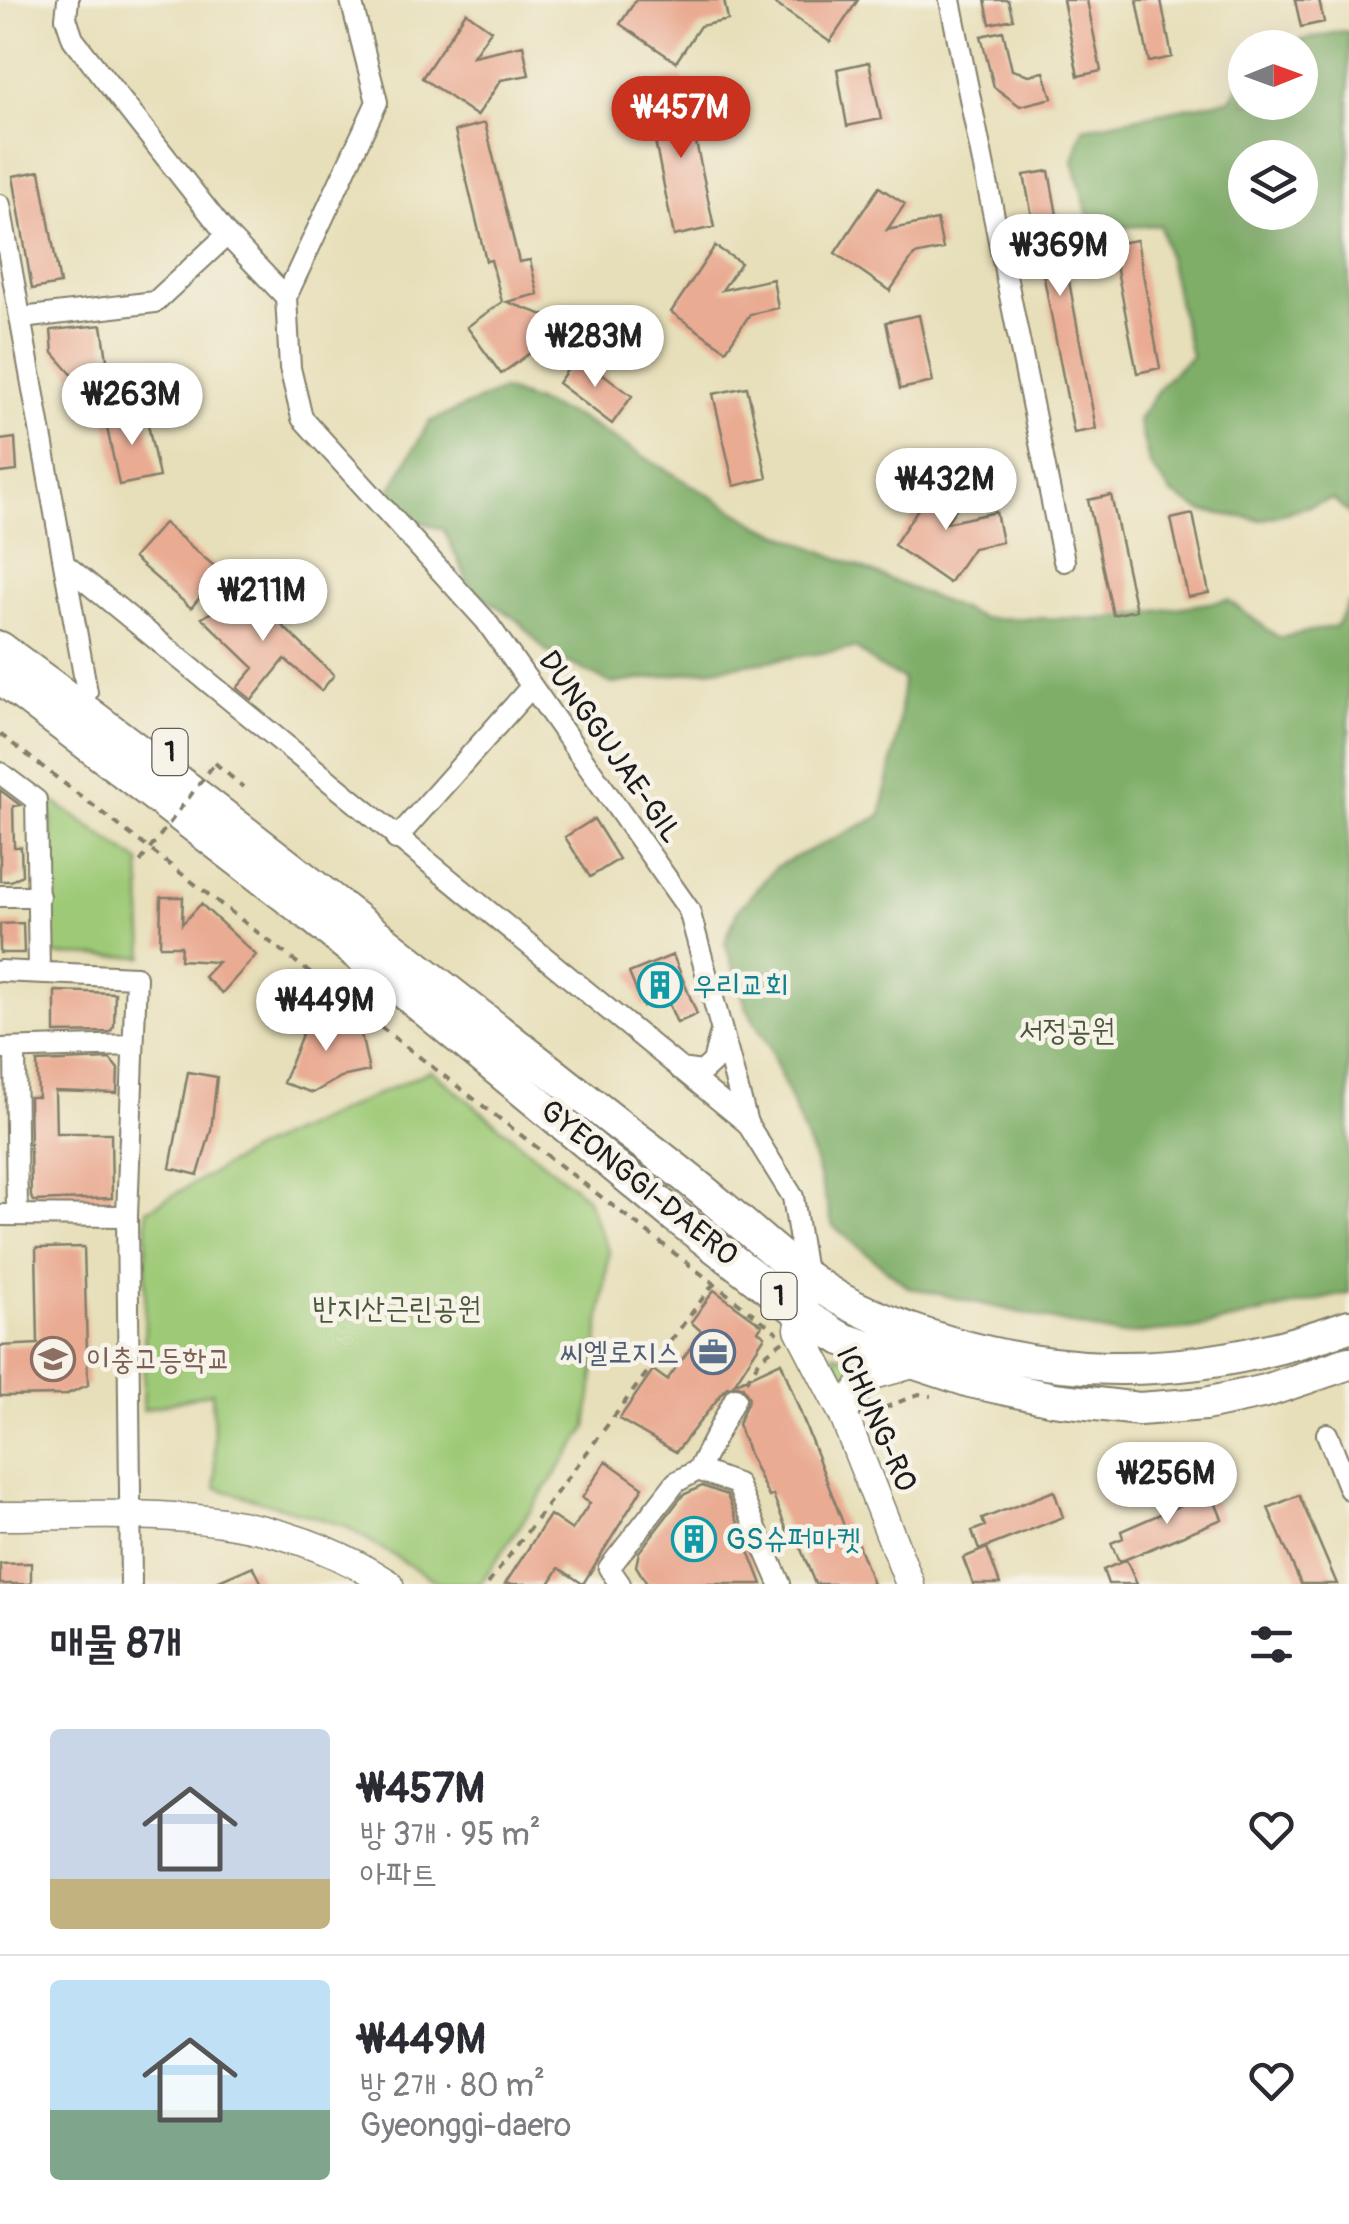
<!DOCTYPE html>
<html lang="ko">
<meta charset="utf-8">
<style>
:root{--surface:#fff;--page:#f2f2f3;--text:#2b2b33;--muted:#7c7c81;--line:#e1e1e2;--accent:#c8321e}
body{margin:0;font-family:Pangolin,"Poor Story",sans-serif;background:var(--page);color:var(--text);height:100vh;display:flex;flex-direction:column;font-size:38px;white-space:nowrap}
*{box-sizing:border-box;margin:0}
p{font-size:32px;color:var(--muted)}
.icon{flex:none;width:55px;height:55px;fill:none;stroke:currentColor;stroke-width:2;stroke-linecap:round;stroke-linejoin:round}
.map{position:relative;height:1584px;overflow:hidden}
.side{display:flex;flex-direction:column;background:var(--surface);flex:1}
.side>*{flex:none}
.needle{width:65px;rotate:89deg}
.fabs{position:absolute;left:1228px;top:30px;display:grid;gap:20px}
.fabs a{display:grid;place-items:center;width:90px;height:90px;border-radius:50%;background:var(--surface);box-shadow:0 10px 40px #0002;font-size:50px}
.price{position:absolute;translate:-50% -85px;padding:0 22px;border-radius:35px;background:#fff;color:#222;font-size:32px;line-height:65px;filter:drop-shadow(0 2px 5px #0008)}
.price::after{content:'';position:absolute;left:50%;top:60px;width:30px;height:22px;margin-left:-15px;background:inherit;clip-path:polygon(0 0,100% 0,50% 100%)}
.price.current{background:var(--accent);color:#fff}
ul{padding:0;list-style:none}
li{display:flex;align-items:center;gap:30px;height:250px;padding:0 50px}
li+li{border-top:2px solid var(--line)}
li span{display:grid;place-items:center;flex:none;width:280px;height:200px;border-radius:10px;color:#555}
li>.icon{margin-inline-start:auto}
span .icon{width:120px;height:120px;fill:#fffc;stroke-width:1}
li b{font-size:42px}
h2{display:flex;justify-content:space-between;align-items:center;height:120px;padding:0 50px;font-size:42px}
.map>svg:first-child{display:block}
</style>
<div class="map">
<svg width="1349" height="1584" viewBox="0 0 1349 1584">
<rect width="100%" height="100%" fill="#f7f3e8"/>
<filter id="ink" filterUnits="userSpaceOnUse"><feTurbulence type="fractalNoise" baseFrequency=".01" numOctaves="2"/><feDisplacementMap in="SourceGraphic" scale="20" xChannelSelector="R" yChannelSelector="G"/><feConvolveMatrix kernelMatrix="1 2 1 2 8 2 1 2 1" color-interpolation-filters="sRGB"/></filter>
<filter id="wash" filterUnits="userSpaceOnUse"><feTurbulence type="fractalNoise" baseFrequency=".0048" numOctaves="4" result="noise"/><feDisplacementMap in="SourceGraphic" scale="40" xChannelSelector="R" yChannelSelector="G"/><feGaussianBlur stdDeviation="2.25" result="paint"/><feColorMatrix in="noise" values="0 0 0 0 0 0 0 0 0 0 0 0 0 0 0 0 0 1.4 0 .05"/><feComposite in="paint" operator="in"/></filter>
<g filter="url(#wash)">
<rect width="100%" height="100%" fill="#e7dfb9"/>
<path fill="#9eca77" stroke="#5d734a" stroke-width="2.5" d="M51 800 140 862 144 957 51 955Z
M431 1070 586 1197 609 1252 587 1428 480 1584H440L345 1526 216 1488 212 1392 143 1410 147 1210 251 1151Z
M834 1354 871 1366 844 1389Z"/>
<path fill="#7eae68" stroke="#4d6542" stroke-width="2.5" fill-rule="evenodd" d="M1342 31 1349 32V514L1333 499 1261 520 1202 511 1172 494 1150 465 1138 420 1163 383 1191 356 1160 225 1092 229 1073 161 1083 128 1231 99 1245 76V102H1300V48L1272 47ZM1245 158H1300V212H1245Z
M503 390 577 417 761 526 982 618 1104 619 1228 600 1279 638 1336 626 1349 602V1293L1194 1329 1118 1335 908 1287 833 1226 814 1158 768 1044 747 1009 725 943 737 911 777 866 881 816 898 732 903 679 879 667 856 648 612 684 547 652 518 621 471 588 444 530 414 520 388 494 429 422Z"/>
<g id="blocks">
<path fill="#eaab93" d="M636 0H724L728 20 700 26 676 62 620 24Z
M770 0H858L830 42Z
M985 0H1008L1013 19 990 24Z
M1063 0H1087L1101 71 1078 76Z
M1137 0H1161L1172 57 1149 62Z
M1295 0H1319L1324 22 1301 27Z
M466 12 491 30 473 56 523 45 529 75 501 80 477 116 422 78Z
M1003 31 1012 70 1029 75 1044 72 1052 98 1020 106 994 87 981 36Z
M869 62 881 119 847 126 837 69Z
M682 76 714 227 674 236 655 141 665 139 653 83Z
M485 123 519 262 530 260 538 294 507 302 575 326 564 357 537 348 501 374 467 327 502 302 491 260 486 261 455 131Z
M40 171 60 284 32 289 13 176Z
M1049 171 1096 429 1074 433 1024 175Z
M879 187 905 204 887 230 937 220 943 249 914 255 890 291 835 253Z
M1137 240 1160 368 1137 373 1112 244Z
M715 246 741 263 722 290 773 279 778 308 750 314 726 350 671 312Z
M919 315 933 382 900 389 886 322Z
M102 325 109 374 75 378 53 353 51 330Z
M578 355 632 396 612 424 558 383Z
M747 387 767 478 734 486 713 394Z
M145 410 159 477 119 485 105 418Z
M15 438 17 471 0 473V440Z
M938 479 964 497 946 523 996 512 1002 542 973 548 949 583 894 545Z
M1111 495 1136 610 1113 615 1088 500Z
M1193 514 1209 593 1188 597 1171 519Z
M164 523 221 572 191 608 133 558Z
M246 591 334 675 321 691 285 659 252 700 237 688 254 668 202 618Z
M0 790 20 805 13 806 14 847H21L22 875 11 881H0Z
M594 819 619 859 590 877 565 837Z
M161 897H183L182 924 201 904 256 955 222 993 204 977 218 962 180 960 181 946H160Z
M23 923 24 953H0V924Z
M673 955 697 1014 677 1023 666 997 643 1007 629 973Z
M55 991 115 993 114 1026 110 1032 55 1033Z
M313 1006 361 1034 369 1071 341 1077 313 1093 283 1083Z
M110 1059 118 1069 117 1093 55 1091 56 1133H111L112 1198 34 1201 31 1197 29 1097H38L37 1062Z
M188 1072 217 1077 211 1130 198 1175 170 1168Z
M84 1247 88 1385 65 1395 0 1396V1346L38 1344 36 1248Z
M714 1290 762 1325 758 1331 765 1336 734 1384 781 1362 851 1544 857 1542 873 1584H815L799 1544 793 1546 773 1495 769 1497 750 1457 738 1424 749 1398 742 1386 727 1387 676 1452 619 1419 653 1370 667 1380 702 1332 691 1322Z
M606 1461 643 1487 583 1584 559 1568 549 1584H505L550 1515 572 1530 590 1503 582 1498Z
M702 1486 727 1495 762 1584H647L636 1566 639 1552 683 1495Z
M1054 1491 1063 1517 979 1550 972 1531 985 1526 982 1519Z
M1211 1492 1222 1519 1119 1562 1111 1543 1123 1538 1121 1531Z
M1299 1495 1337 1584H1301L1268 1508Z
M987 1548 1000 1584H973L963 1558Z
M1126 1560 1137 1584H1108L1103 1570Z
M31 1563V1584H0V1564Z
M253 1566 262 1584H212Z"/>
</g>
</g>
<g filter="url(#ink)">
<use href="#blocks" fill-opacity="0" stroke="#827e6a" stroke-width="2.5"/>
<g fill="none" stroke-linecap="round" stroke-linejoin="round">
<defs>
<path id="street" d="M68 0 66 18 73 39 227 235 286 297
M351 0 377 102 286 297 290 368 302 418 486 621 689 910 747 1123 793 1197 806 1279
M950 0 1064 561
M0 205 87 692
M22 318 155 302 227 235
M68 567 747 1123
M0 773 36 800 39 970
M396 839 531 687
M0 896H39
M0 971 136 977 127 1216 131 1584
M0 1049 132 1045
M15 1049 17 1215
M680 1069 702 1072 713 1062 720 1035
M0 1215 127 1216
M1327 1434 1349 1489
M698 1470 735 1398
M620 1584 609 1568 676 1482 698 1470 737 1484 780 1584"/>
<path id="secondary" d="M806 1296 799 1329 843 1414 910 1584
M843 1414 866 1377 913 1364
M0 1516C141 1515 265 1503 389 1584"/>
<path id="primary" d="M0 648C211 802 414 965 620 1126 656 1153 692 1181 726 1210 771 1248 813 1290 868 1313 1031 1383 1183 1385 1349 1326
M0 677 314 918 675 1216 802 1314 842 1339 970 1381 1053 1399 1139 1409 1205 1404 1266 1391 1349 1363"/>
</defs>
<use href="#street" stroke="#827e6a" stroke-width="24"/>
<use href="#secondary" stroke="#827e6a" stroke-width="31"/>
<use href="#primary" stroke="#827e6a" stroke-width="36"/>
<path stroke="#827e6a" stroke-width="4" stroke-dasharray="8 8" stroke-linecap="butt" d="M0 734 778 1333
M215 763 243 787
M746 1381 761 1358 783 1341
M869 1414 919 1394 931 1396
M488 1584 718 1278"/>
<use href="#street" stroke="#fff" stroke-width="20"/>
<use href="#secondary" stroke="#fff" stroke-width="28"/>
<use href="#primary" stroke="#fff" stroke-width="32"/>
<path stroke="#827e6a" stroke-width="4" stroke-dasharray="8 8" stroke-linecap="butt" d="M140 862 215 763"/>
</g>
</g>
<defs>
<symbol id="building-ring" viewBox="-11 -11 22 22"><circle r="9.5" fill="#f7f3e8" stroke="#0f9aa8" stroke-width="1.5"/><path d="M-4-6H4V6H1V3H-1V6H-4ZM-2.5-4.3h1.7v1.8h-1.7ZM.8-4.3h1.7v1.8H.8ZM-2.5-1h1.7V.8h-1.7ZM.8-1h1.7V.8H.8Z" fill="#0f9aa8"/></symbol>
<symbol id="office-ring" viewBox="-11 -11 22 22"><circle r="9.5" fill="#f7f3e8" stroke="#5c6f8a" stroke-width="1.5"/><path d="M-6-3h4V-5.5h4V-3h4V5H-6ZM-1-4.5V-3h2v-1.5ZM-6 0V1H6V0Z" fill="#5c6f8a"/></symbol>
<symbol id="school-ring" viewBox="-11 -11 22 22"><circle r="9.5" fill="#f7f3e8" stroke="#8d6e63" stroke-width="1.5"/><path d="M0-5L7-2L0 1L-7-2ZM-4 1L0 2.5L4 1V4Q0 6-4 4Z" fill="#8d6e63"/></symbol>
</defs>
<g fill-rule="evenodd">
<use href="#building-ring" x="635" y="960" width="50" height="50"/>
<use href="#office-ring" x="688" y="1327" width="50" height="50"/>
<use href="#school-ring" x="28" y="1334" width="50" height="50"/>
<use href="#building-ring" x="669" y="1514" width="50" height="50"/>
</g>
<g text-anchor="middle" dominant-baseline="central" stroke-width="9" stroke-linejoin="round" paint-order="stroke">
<g fill="#f7f3e8" stroke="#5e5c59" stroke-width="2.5">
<rect x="152.5" y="729" width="35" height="46" rx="8"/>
<rect x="761.5" y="1273" width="35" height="46" rx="8"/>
</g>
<g font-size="28" font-weight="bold" fill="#1c1c1c">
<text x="170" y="752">1</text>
<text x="779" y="1296">1</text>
</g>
<g font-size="30" fill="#1c1c1c" stroke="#f7f3e8">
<text transform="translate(610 747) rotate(55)">DUNGGUJAE-GIL</text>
<text transform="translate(639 1183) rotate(39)">GYEONGGI-DAERO</text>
<text transform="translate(876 1419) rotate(66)">ICHUNG-RO</text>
</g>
<g font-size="30" fill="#0d838f" stroke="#f7f3e8" text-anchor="start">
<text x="692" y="985">우리교회</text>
<text x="726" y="1539">GS슈퍼마켓</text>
</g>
<g font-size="30" fill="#4a593c" stroke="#f7f3e8">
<text x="1067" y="1030">서정공원</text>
<text x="397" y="1308">반지산근린공원</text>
</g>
<g font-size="30" fill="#4e5e75" stroke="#f7f3e8" text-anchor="end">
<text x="680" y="1352">씨엘로지스</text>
</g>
<g font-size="30" fill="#785e54" stroke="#f7f3e8" text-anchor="start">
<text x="86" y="1359">이충고등학교</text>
</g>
</g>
</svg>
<div class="fabs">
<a><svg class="needle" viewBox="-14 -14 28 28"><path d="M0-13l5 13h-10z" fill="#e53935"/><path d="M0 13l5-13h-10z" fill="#7c7c81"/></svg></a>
<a><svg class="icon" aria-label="layers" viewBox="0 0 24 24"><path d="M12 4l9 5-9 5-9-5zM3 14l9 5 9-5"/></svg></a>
</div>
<b class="price current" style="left:681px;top:161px">₩457M</b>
<b class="price" style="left:1060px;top:299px">₩369M</b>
<b class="price" style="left:595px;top:390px">₩283M</b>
<b class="price" style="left:132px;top:448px">₩263M</b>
<b class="price" style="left:946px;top:533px">₩432M</b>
<b class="price" style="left:263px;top:644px">₩211M</b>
<b class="price" style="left:326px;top:1054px">₩449M</b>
<b class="price" style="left:1167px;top:1527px">₩256M</b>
</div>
<section class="side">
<h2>매물 8개<svg class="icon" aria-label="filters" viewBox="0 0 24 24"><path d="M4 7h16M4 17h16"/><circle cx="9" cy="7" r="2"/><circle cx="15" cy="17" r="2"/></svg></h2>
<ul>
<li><span style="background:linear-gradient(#c9d6e8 75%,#c2b280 0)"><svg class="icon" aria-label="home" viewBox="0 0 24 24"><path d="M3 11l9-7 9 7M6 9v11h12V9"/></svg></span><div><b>₩457M</b><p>방 3개 · 95 m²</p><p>아파트</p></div><svg class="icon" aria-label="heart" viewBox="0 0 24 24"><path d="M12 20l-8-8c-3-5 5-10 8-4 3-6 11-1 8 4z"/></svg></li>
<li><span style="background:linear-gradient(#bfe0f5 65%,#7fa58c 0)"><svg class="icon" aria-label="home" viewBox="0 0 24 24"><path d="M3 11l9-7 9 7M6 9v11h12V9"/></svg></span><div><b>₩449M</b><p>방 2개 · 80 m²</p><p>Gyeonggi-daero</p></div><svg class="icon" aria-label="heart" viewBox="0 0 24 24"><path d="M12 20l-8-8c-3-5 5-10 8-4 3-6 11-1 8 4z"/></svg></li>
</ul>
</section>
